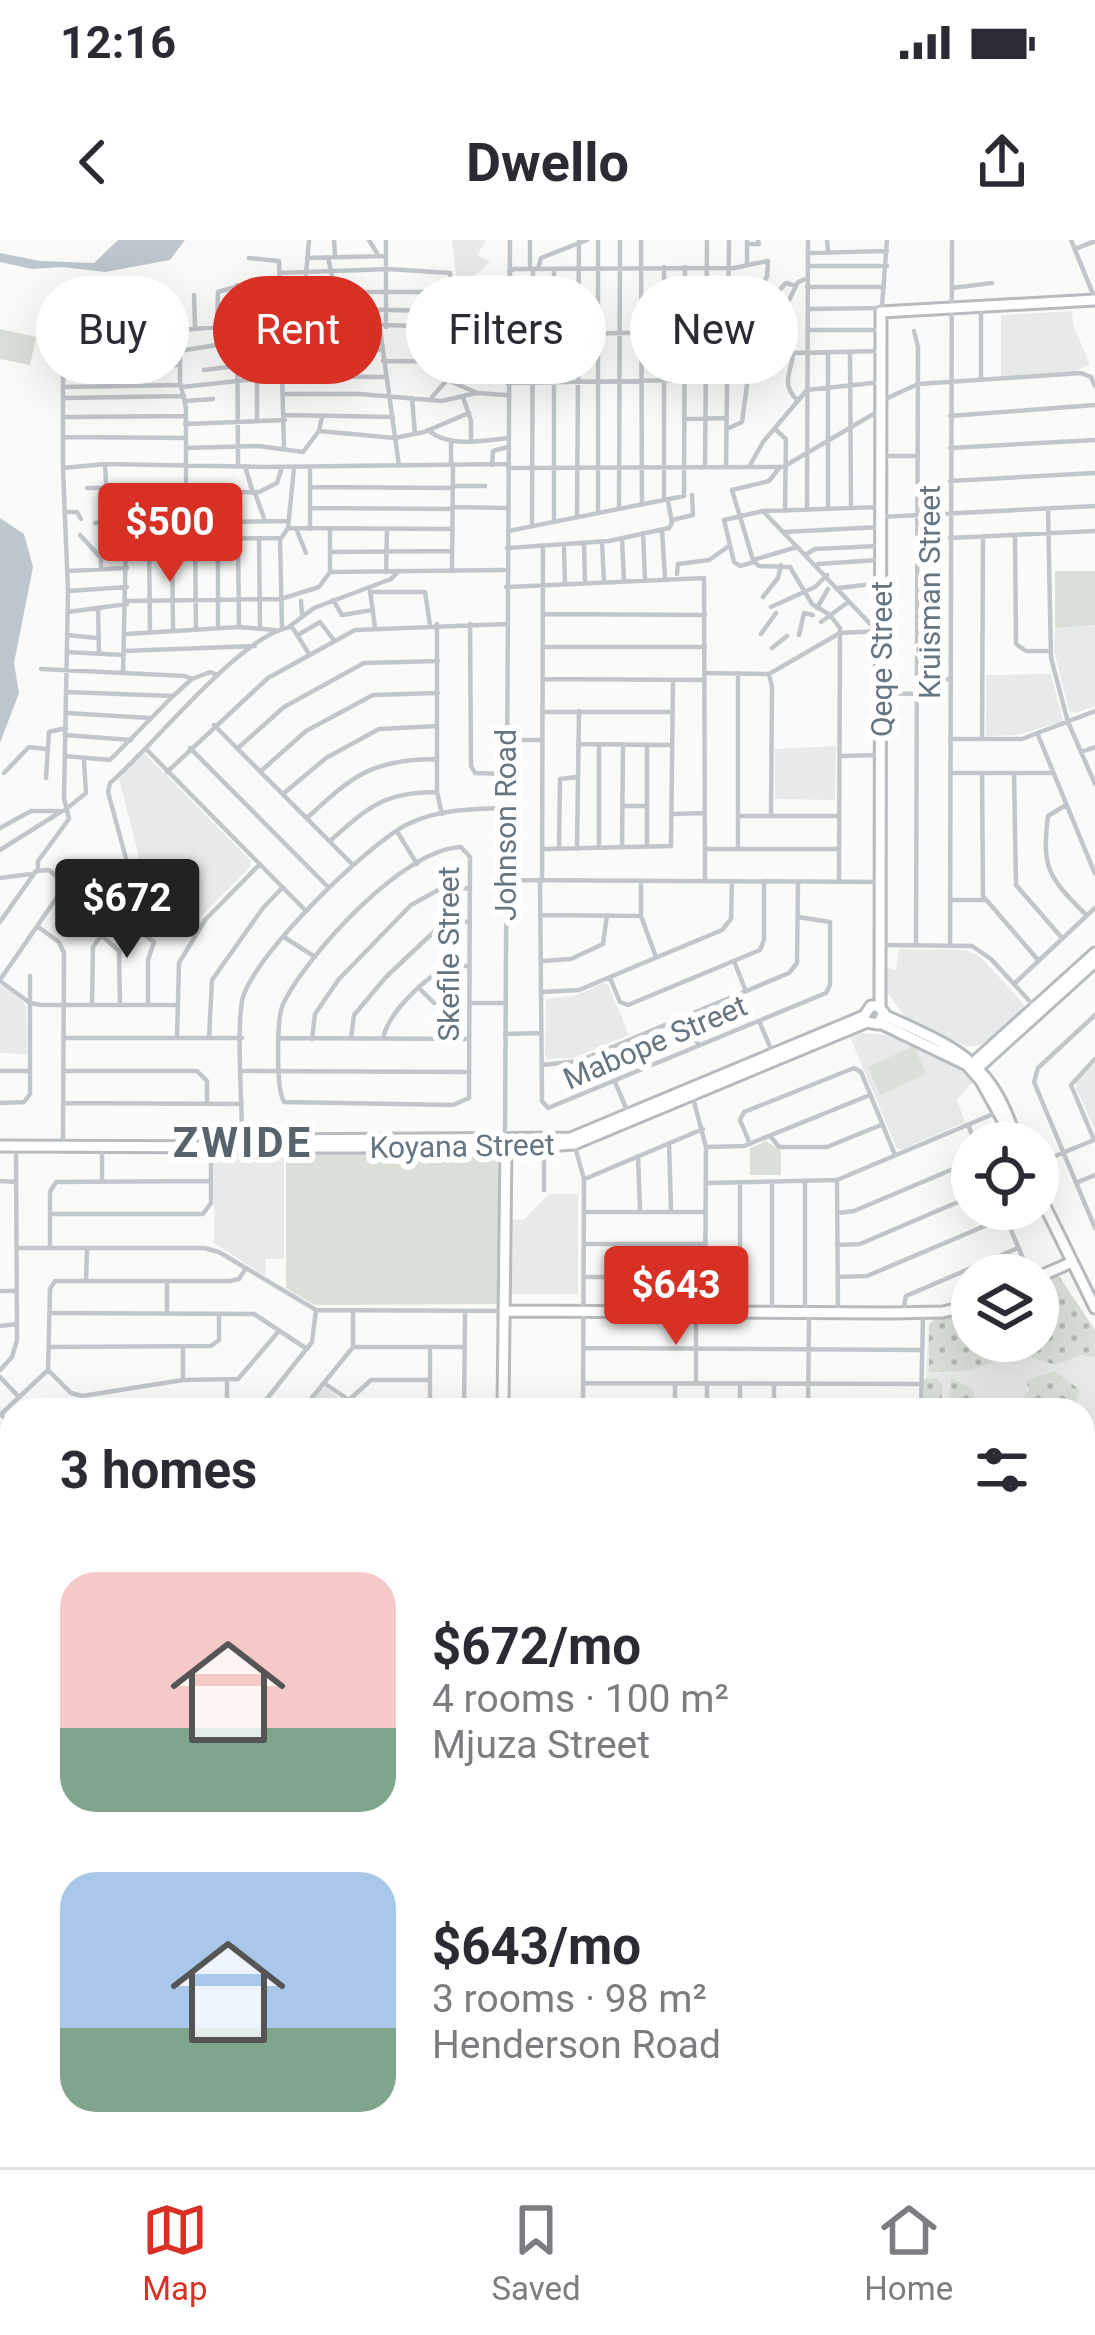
<!DOCTYPE html>
<meta charset="utf-8">
<style>
:root{--surface:#fff;--page:#f2f2f3;--text:#2b2b33;--muted:#7c7c81;--line:#e1e1e2;--accent:#d93025}
body{margin:0;font-family:Roboto,sans-serif;background:var(--page);color:var(--text);height:100vh;display:flex;flex-direction:column;font-size:45px;white-space:nowrap}
*{box-sizing:border-box;margin:0}
p{font-size:39px;color:var(--muted)}
.icon{flex:none;width:66px;height:66px;fill:none;stroke:currentColor;stroke-width:2;stroke-linecap:round;stroke-linejoin:round}
.map{position:relative;flex:1;overflow:hidden}
.sheet{position:absolute;left:0px;top:1158px;width:1095px;height:771px;display:flex;flex-direction:column;background:var(--surface);border-radius:36px 36px 0 0;box-shadow:0 12px 48px #0002}
.sheet>*{flex:none}
.hud{position:absolute;left:36px;top:36px;width:1023px;height:108px;display:flex;gap:24px}
.tools{position:absolute;left:951px;top:882px;display:grid;gap:24px}
.tools a{display:grid;place-items:center;width:108px;height:108px;border-radius:50%;background:var(--surface);box-shadow:0 12px 48px #0002;font-size:60px}
.price{position:absolute;translate:-50% -102px;padding:0 27px;border-radius:12px;background:var(--accent);color:#fff;font-size:39px;line-height:78px;filter:drop-shadow(0 3px 6px #0008)}
.price::after{content:'';position:absolute;left:50%;top:72px;width:36px;height:27px;margin-left:-18px;background:inherit;clip-path:polygon(0 0,100% 0,50% 100%)}
.price.on{background:#222;color:#fff}
ul{padding:0;list-style:none}
li{display:flex;align-items:center;gap:36px;height:300px;padding:0 60px}
li span{display:grid;place-items:center;flex:none;width:336px;height:240px;border-radius:36px;color:#555}
li>.icon{margin-inline-start:auto}
span .icon{width:144px;height:144px;fill:#fffc;stroke-width:1}
li b{font-size:51px}
h2{display:flex;justify-content:space-between;align-items:center;height:144px;padding:0 60px;font-size:51px}
.tag{padding:0 42px;border-radius:54px;background:var(--surface);box-shadow:0 12px 48px #0002;font-size:42px;line-height:108px}
.tag.on{background:var(--accent);color:#fff}
.status{display:flex;justify-content:space-between;align-items:center;height:84px;padding:0 60px;background:var(--surface);direction:ltr}
.status svg{height:33px;fill:currentColor}
header{display:flex;justify-content:space-between;align-items:center;height:156px;padding:0 60px;background:var(--surface);font-size:54px;font-weight:700}
.tab-bar{display:flex;justify-content:space-around;align-items:center;height:168px;border-top:3px solid var(--line);background:var(--surface);font-size:33px;color:var(--muted)}
.tab-bar a{display:grid;justify-items:center;gap:6px}
.tab-bar .on{color:var(--accent)}
.map>svg:first-child{display:block}
</style>
<div class="status"><b>12:16</b><svg viewBox="0 0 49 12"><path d="M0 12V9h3v3zM5 12V6h3v6zM10 12V3h3v9zM15 12V0h3v12zM26 1h20v11H26zM47 4h2v5h-2z"/></svg></div>
<header><svg class="icon" aria-label="back" viewBox="0 0 24 24"><path d="M15 5l-7 7 7 7"/></svg>Dwello<svg class="icon" aria-label="share" viewBox="0 0 24 24"><path d="M12 15V3M7 8l5-5 5 5M5 13v7h14v-7"/></svg></header>
<div class="map">
<svg width="1095" height="1927" viewBox="0 0 1095 1927">
<defs>
<pattern id="grass-dots" width="8" height="8" patternUnits="userSpaceOnUse" patternTransform="scale(3)"><rect width="8" height="8" fill="#dadfd7"/><path d="M2 2h.1M6 6h.1" fill="none" stroke="#b5b9b4" stroke-width="1.8" stroke-linecap="round"/></pattern>
<pattern id="cemetery-stones" width="16" height="16" patternUnits="userSpaceOnUse" patternTransform="scale(3)"><rect width="16" height="16" fill="#dadfd7"/><path d="M2 7V4a2 2 0 0 1 4 0v3zM10 15v-3a2 2 0 0 1 4 0v3z" fill="#b5b9b4"/></pattern>
</defs>
<rect width="100%" height="100%" fill="#fafaf8"/>
<path fill="#e8e9e9" d="M452 0H486L477 15 490 22 458 51Z
M1072 71 1073 85 1090 124 1074 132 1001 136V75Z
M1095 385V466L1076 473 1069 471 1054 410 1055 388Z
M1051 434 1063 481 1018 495 986 496V435Z
M836 506 835 560 775 559V509Z
M144 513 251 621 250 627 196 681 129 627 139 617 119 539Z
M899 709 965 710 981 717 1025 766 1024 772 990 803 966 807 904 776 887 752 888 728 896 730Z
M603 743 608 745 629 795 573 818 548 819 545 815 546 759 574 756Z
M0 745 23 761 26 768 27 814 0 813Z
M862 793 898 796 957 823 974 840 957 860 965 882 901 910 896 907 850 797Z
M1095 823V890L1076 848V841Z
M219 912H284V1019H266L265 1036 214 1003V918Z
M549 954H578V1054H511V979L523 980Z
M1058 1035 1095 1090V1378L1083 1377V1170H924L929 1084 935 1078H956L972 1071V1101H1038V1044Z
M321 1148H327L353 1170H304Z"/>
<path fill="url(#grass-dots)" d="M1058 1035 1095 1090V1117L1081 1115 1055 1125 1020 1113 967 1131 929 1132V1084C939 1075 958 1077 972 1071V1101H1038V1044Z
M1054 1131 1080 1150 1072 1170H1030L1024 1154 1030 1151 1026 1141Z
M936 1138 942 1145V1170H924V1139Z
M951 1138 971 1148 980 1170H948Z"/>
<path fill="url(#cemetery-stones)" d="M12 1293V1429L0 1431V1296Z
M1083 1631H1095V1711L1083 1709Z"/>
<path fill="#dadfd7" d="M0 89 36 97 30 125 0 119Z
M1055 331H1095V385L1055 388Z
M914 806 926 834 880 855 868 827Z
M766 901 781 911V935H750V908Z
M498 912V1064L314 1065 286 1048V913Z"/>
<path fill="#bdc6cc" d="M118 0H185L170 20 105 32 62 27 32 29 0 22V13L40 21 94 23Z
M0 278 24 294 33 327 14 423 19 453 0 503Z
M0 1912H12V1917H197L215 1927H0Z
M377 1917H544L541 1927H407Z"/>
<g fill="none" stroke-linecap="round" stroke-linejoin="round">
<defs>
<path id="secondary" d="M880 767 881 72 1095 60
M884 775C958 809 992 820 1017 903
M880 783 967 825 981 841 1006 886
M973 823 1095 713
M979 827 1095 722
M236 902a7 7 0 1 1 14 0a7 7 0 1 1-14 0Z
M215 900H236
M0 906 237 907
M248 907H532L574 904 867 782 878 784 884 773 878 766H871L864 776 571 898 250 900
M1038 952 1095 1068
M1038 1037 1070 1023
M504 1071 889 1073 943 1072 972 1065
M503 1170 506 905
M1083 1716 1095 1718
M0 1755 12 1750"/>
<path id="primary" d="M1083 1383 1095 1385
M1083 1396 1095 1398
M0 1450 12 1448
M0 1462 12 1460"/>
</defs>
<use href="#secondary" stroke="#b6bbc0" stroke-width="15"/>
<use href="#primary" stroke="#b5babe" stroke-width="16"/>
<path stroke="#c1c6ca" stroke-width="4.5" d="M334 0 335 16
M369 0 377 13
M386 0V87
M598 0V270
M641 0 642 265
M747 0V24
M827 0 828 12
M1071 0 1095 59
M747 4H759L758 0
M1075 9 1095 1
M810 13 887 11
M328 17 332 37 328 82
M249 18 279 21 284 208
M307 18 385 16
M808 26H887
M664 27V260
M530 29V0
M538 29 541 18 587 0
M509 32 514 29 734 28 768 21 767 36 742 91
M280 33 388 29 450 33C454 62 450 91 450 121
M306 34 309 0
M237 45 238 224
M796 46 786 43C769 62 752 77 768 103L794 113 881 111
M807 47H884
M952 48 992 43
M331 52H451
M279 54 331 56
M194 55 195 87
M882 66 887 0
M329 69 449 71
M809 69 882 68
M280 72H328
M324 82 328 108 379 110
M217 86 218 52 253 42 258 45V86
M468 86 471 122
M380 89 399 226
M180 90V142L186 168V255
M807 90H879
M914 91 918 107 916 705
M507 95 741 91
M283 97 324 91
M64 109 179 106
M179 111 236 102
M788 112 779 80 798 42 808 38
M850 112 851 268
M793 113C792 132 780 143 797 160
M236 121C268 114 295 118 327 118L332 109
M383 121 507 122
M63 130 177 125
M204 130 236 126
M257 138V180
M981 138V66
M447 140 475 152
M507 143 685 140
M63 147 181 145
M182 147 284 136 386 137
M285 154H360L442 161 476 153 506 155
M432 157 447 140V121
M463 157 471 181V201
M64 158 184 156
M412 158 415 194
M883 160 918 144 1081 133 1091 137 1095 146
M185 161 213 159
M285 175 393 177
M950 176 1095 165
M65 177 186 176
M685 179 727 178
M185 184 285 180
M727 189 742 182 751 115 742 91
M775 189 786 199 785 271
M428 190C448 208 483 201 508 198
M319 191 395 198 424 192 469 173
M65 197 186 198
M186 208 259 206 303 212
M950 208 1095 200
M303 212 319 191 322 177
M881 216H917
M105 224 106 244 113 254 114 275 126 299 123 433
M451 224V200
M492 225 493 211 508 207
M63 226V90H180L285 82 450 87 507 81
M245 226 253 253
M705 226 707 0
M726 226 729 0
M749 227 763 202 807 150 882 142
M310 228V289
M508 228 783 227 877 172
M950 241 1095 233
M453 246H485
M310 247 453 248
M87 248H105
M255 253 265 281
M113 254 259 252 277 243 282 227
M453 267 508 268
M310 268 452 269
M619 268 620 0
M828 268V112
M1048 269 1051 418 1068 482 1095 544
M807 270 808 0
M763 271 877 391
M64 272H77L81 279
M577 276 579 0
M881 277 1095 266
M672 280 693 275 692 255
M554 282V30
M95 283 118 280
M121 284 288 281
M532 286 533 29
M288 288 452 289
M296 288 306 313
M662 290 665 338
M508 291 684 256 685 27
M784 292 880 287
M643 293 645 339
M80 295 101 318V329
M1015 295 1016 404 1026 411H1048
M149 298 150 392
M172 298 173 388
M238 298 239 387
M259 298 260 387
M950 298 1095 291
M126 299 281 298
M195 299 196 389
M622 299 624 341
M602 302 604 342
M110 303 126 302
M584 303 585 343
M507 308 609 301 669 288 672 283 668 261
M564 308 565 344
M330 312 452 311
M807 314 815 309 877 306
M753 320 759 326 790 327 812 364 830 375 840 388 839 642
M753 320 732 250 769 241 780 227
M753 320 797 307
M754 322 740 326 734 322 724 280 763 271 881 267
M818 324 878 320
M68 331 127 328
M330 331V289
M452 331 453 225
M330 332 504 330
M386 332 387 289
M677 334 678 324 709 320 729 306
M506 347 704 338 705 641
M839 348 880 343
M68 351 127 347
M370 351 375 387
M371 352H425L430 385
M763 357 778 338 781 325
M333 360 342 375 373 370
M127 361 281 359 319 347 330 332
M301 361 302 374
M771 367 815 347 827 335
M98 368 99 414
M817 368 828 349
M68 372 127 364
M543 374 705 375
M821 382 847 363
M437 384V552L442 574
M470 384 471 526 475 533 505 534
M290 386 314 368 391 339 399 331
M218 387V297
M282 388 280 300 288 288 294 228
M126 394 239 387 275 390
M761 394 776 373
M67 395 97 398
M298 395 320 382 333 399
M799 395 804 373 813 375
M543 407H705
M772 408 787 396
M124 411 255 406
M67 412 124 415
M41 429 185 436 192 439
M706 433 769 434 840 393 881 391
M769 434 772 447 771 576
M543 439 705 440
M920 440 950 439
M66 452 173 456
M881 453 917 454
M543 472H672
M66 473 150 478
M214 485 353 625
M65 495 131 500
M1038 495 1095 634
M950 499H1022L1095 471
M982 499 983 296
M506 500H542
M578 504 672 505
M599 505V607
M190 508 329 648
M238 508 284 467 364 423 438 421
M147 510 306 671
M1081 512 1095 507
M65 516 110 520 173 456 192 439 210 432 218 435
M840 516 881 515
M261 531 306 491 373 455 438 453
M167 532 268 438 355 390 506 384
M4 533 29 507 46 509
M951 533H1053
M982 533 983 656 1038 720
M1014 533 1016 645 1062 698
M46 538 49 492 66 488
M283 554 326 518 379 489 437 486
M1066 565 1048 576C1041 631 1050 638 1087 676
M623 566H647
M65 570 86 553 84 521
M675 574 705 573
M739 576H839
M307 578C353 535 373 519 437 519
M0 588 31 571H60
M398 593 417 624
M330 601C368 567 384 552 437 552
M461 607 470 617 469 858 453 865 284 862C276 848 276 776 284 762 309 713 403 609 461 607Z
M622 607 623 504
M647 607V505
M544 609 671 606 673 440
M559 609 560 539 577 537
M577 609 579 471
M706 609H838
M738 609V433
M0 610 62 571
M38 630V621L69 579 64 558 68 351 63 228 105 224 264 227 507 224
M96 637V652L82 678 119 711 120 765
M0 638 30 634
M119 639 127 622 108 552 110 543C150 510 242 392 292 387L309 414
M61 640 113 636 194 695
M505 640 881 642
M540 641 542 861 548 868 826 753 830 745V682L798 677
M542 641 543 306
M641 642V676L656 717
M950 660H984
M116 673 154 702 148 720V765
M541 675 641 676
M0 682 36 631 49 630 61 640 62 650 0 740
M37 686 59 702 64 713 63 900
M284 697 315 717
M882 705 972 706 991 719 1036 768
M950 705 952 0
M542 721 571 719 603 704 607 675
M734 721 745 749
M610 738 620 762 628 765 760 710 764 700V642
M0 741 30 763 41 765H177
M1016 742 1095 668
M421 750 434 763
M542 752 579 750 722 690 731 679 732 641
M470 763H505
M92 765 93 707 132 651
M1095 775 1038 828 1034 842 1095 988
M686 777 698 804
M759 781 773 814
M505 794 541 793
M63 798H242
M177 798 179 723 205 680 260 624
M209 798 212 740 263 668 282 648
M280 798 469 799
M351 798 354 775 386 737 440 686 470 681
M312 799 315 774 339 739 411 665 440 649 470 648
M383 799C387 775 419 744 440 731 448 725 459 726 469 726
M542 825 579 821 789 733 797 723 798 642
M0 831H29
M63 831H197L207 841V861
M242 831 469 832
M615 842 629 875
M693 858 706 907 705 1072
M0 863 24 862 30 854V736
M64 863 242 864
M969 887 975 903
M242 895C242 864 236 782 243 757 257 712 365 607 406 585 437 569 472 569 505 568
M505 895 510 0
M771 897 779 907H827L881 885
M1094 900 1071 845 1095 819
M669 903 671 970
M750 904 740 880 744 872 854 828 861 832 895 915
M575 907 584 939 583 1170
M706 907 744 906 870 855
M638 916 640 970
M1038 923 1094 900
M587 938 703 889
M837 940 838 1073
M0 941 16 942
M102 941V906
M1078 942 1095 935
M706 943 837 940 998 872
M544 950V908
M1002 969 1030 1035
M585 972H705
M838 973 854 971 972 921
M50 974H203L211 963V906
M584 1004H705
M837 1005 860 1004 972 956
M50 1007V952L56 942 211 941
M17 1008H204L219 1012 316 1070 504 1071
M584 1037H705
M838 1037 867 1036 1006 977
M86 1041 87 1010
M0 1051H17
M740 1069V943
M772 1069V943
M805 1069V943
M167 1071V1041
M903 1071 906 1056 1018 1008
M53 1073 254 1074 307 1109
M0 1086 17 1084
M50 1107 211 1106 219 1100V1074
M183 1107V1140
M353 1107H465
M584 1108 922 1110
M430 1110V1170
M0 1130 12 1117 17 1100 16 906
M48 1130 71 1153 82 1156 183 1140 238 1139 279 1091
M0 1137 19 1157
M324 1143 349 1160 371 1140H430
M584 1143 921 1144
M696 1143V1072
M707 1167V1144
M808 1167 921 1168
M222 1170 227 1163V1141
M258 1170 312 1102 316 1070
M302 1170 353 1107V1073
M464 1170 465 1074
M675 1170V1144
M740 1170V1144
M774 1170V1146
M808 1170 809 1074
M921 1170 923 1074
M1 1174 12 1187
M0 1175 48 1130 50 1049 55 1041H230L239 1039 246 1028
M0 1270H12
M0 1291 12 1289
M1083 1431 1095 1433
M1083 1487 1088 1465 1095 1463
M0 1490 12 1488
M1083 1490 1095 1492
M0 1516 6 1517 12 1544
M1083 1532 1095 1534
M0 1543 12 1540
M0 1568 12 1566
M1083 1582 1095 1583
M1089 1582 1094 1552
M0 1585 12 1583
M0 1603 12 1601
M0 1618 12 1684
M0 1628 12 1626
M0 1653 12 1651
M0 1706 12 1705
M0 1732 12 1727
M1083 1762 1095 1763
M1083 1828 1095 1842
M1083 1870 1095 1860
M561 1917 563 1927
M717 1917 726 1927
M1006 1917 1014 1927
M593 1927V1917
M639 1927 651 1917
M687 1927 699 1917
M762 1927 763 1917
M792 1927V1917
M821 1927V1917
M852 1927 853 1917
M883 1927V1917
M911 1927 912 1917
M941 1927 942 1917
M970 1927 971 1917
M1022 1927 1033 1917"/>
<use href="#secondary" stroke="#fff" stroke-width="9"/>
<use href="#primary" stroke="#fff" stroke-width="10"/>
</g>
<g text-anchor="middle" dominant-baseline="central" stroke-width="12" stroke-linejoin="round" paint-order="stroke">
<g font-size="30" fill="#667582" stroke="#fff">
<text transform="translate(929 352) rotate(-90)">Kruisman Street</text>
<text transform="translate(881 419) rotate(-90)">Qeqe Street</text>
<text transform="translate(505 585) rotate(-90)">Johnson Road</text>
<text transform="translate(448 714) rotate(-90)">Skefile Street</text>
<text transform="translate(655 802) rotate(-23)">Mabope Street</text>
<text transform="translate(462 906) rotate(-1)">Koyana Street</text>
</g>
<g font-size="42" font-weight="bold" letter-spacing="3" fill="#57636d" stroke="#fff">
<text x="243" y="902">ZWIDE</text>
</g>
</g>
</svg>
<div class="tools">
<a><svg class="icon" aria-label="locate" viewBox="0 0 24 24"><circle cx="12" cy="12" r="6"/><path d="M12 2v4M12 18v4M2 12h4M18 12h4"/></svg></a>
<a><svg class="icon" aria-label="layers" viewBox="0 0 24 24"><path d="M12 4l9 5-9 5-9-5zM3 14l9 5 9-5"/></svg></a>
</div>
<b class="price" style="left:170px;top:345px">$500</b>
<b class="price on" style="left:127px;top:721px">$672</b>
<b class="price" style="left:676px;top:1108px">$643</b>
<div class="hud">
<a class="tag">Buy</a>
<a class="tag on">Rent</a>
<a class="tag">Filters</a>
<a class="tag">New</a>
</div>
<section class="sheet">
<h2>3 homes<svg class="icon" aria-label="filters" viewBox="0 0 24 24"><path d="M4 7h16M4 17h16"/><circle cx="9" cy="7" r="2"/><circle cx="15" cy="17" r="2"/></svg></h2>
<ul>
<li><span style="background:linear-gradient(#f6c9c9 65%,#7fa58c 0)"><svg class="icon" aria-label="home" viewBox="0 0 24 24"><path d="M3 11l9-7 9 7M6 9v11h12V9"/></svg></span><div><b>$672/mo</b><p>4 rooms · 100 m²</p><p>Mjuza Street</p></div></li>
<li><span style="background:linear-gradient(#a9c7e8 65%,#7fa58c 0)"><svg class="icon" aria-label="home" viewBox="0 0 24 24"><path d="M3 11l9-7 9 7M6 9v11h12V9"/></svg></span><div><b>$643/mo</b><p>3 rooms · 98 m²</p><p>Henderson Road</p></div></li>
</ul>
</section>
</div>
<nav class="tab-bar">
<a class="on"><svg class="icon" aria-label="map" viewBox="0 0 24 24"><path d="M3 6l6-2 6 2 6-2v14l-6 2-6-2-6 2zM9 4v14M15 6v14"/></svg>Map</a>
<a><svg class="icon" aria-label="saved" viewBox="0 0 24 24"><path d="M7 4h10v16l-5-4-5 4z"/></svg>Saved</a>
<a><svg class="icon" aria-label="home" viewBox="0 0 24 24"><path d="M3 11l9-7 9 7M6 9v11h12V9"/></svg>Home</a>
</nav>
